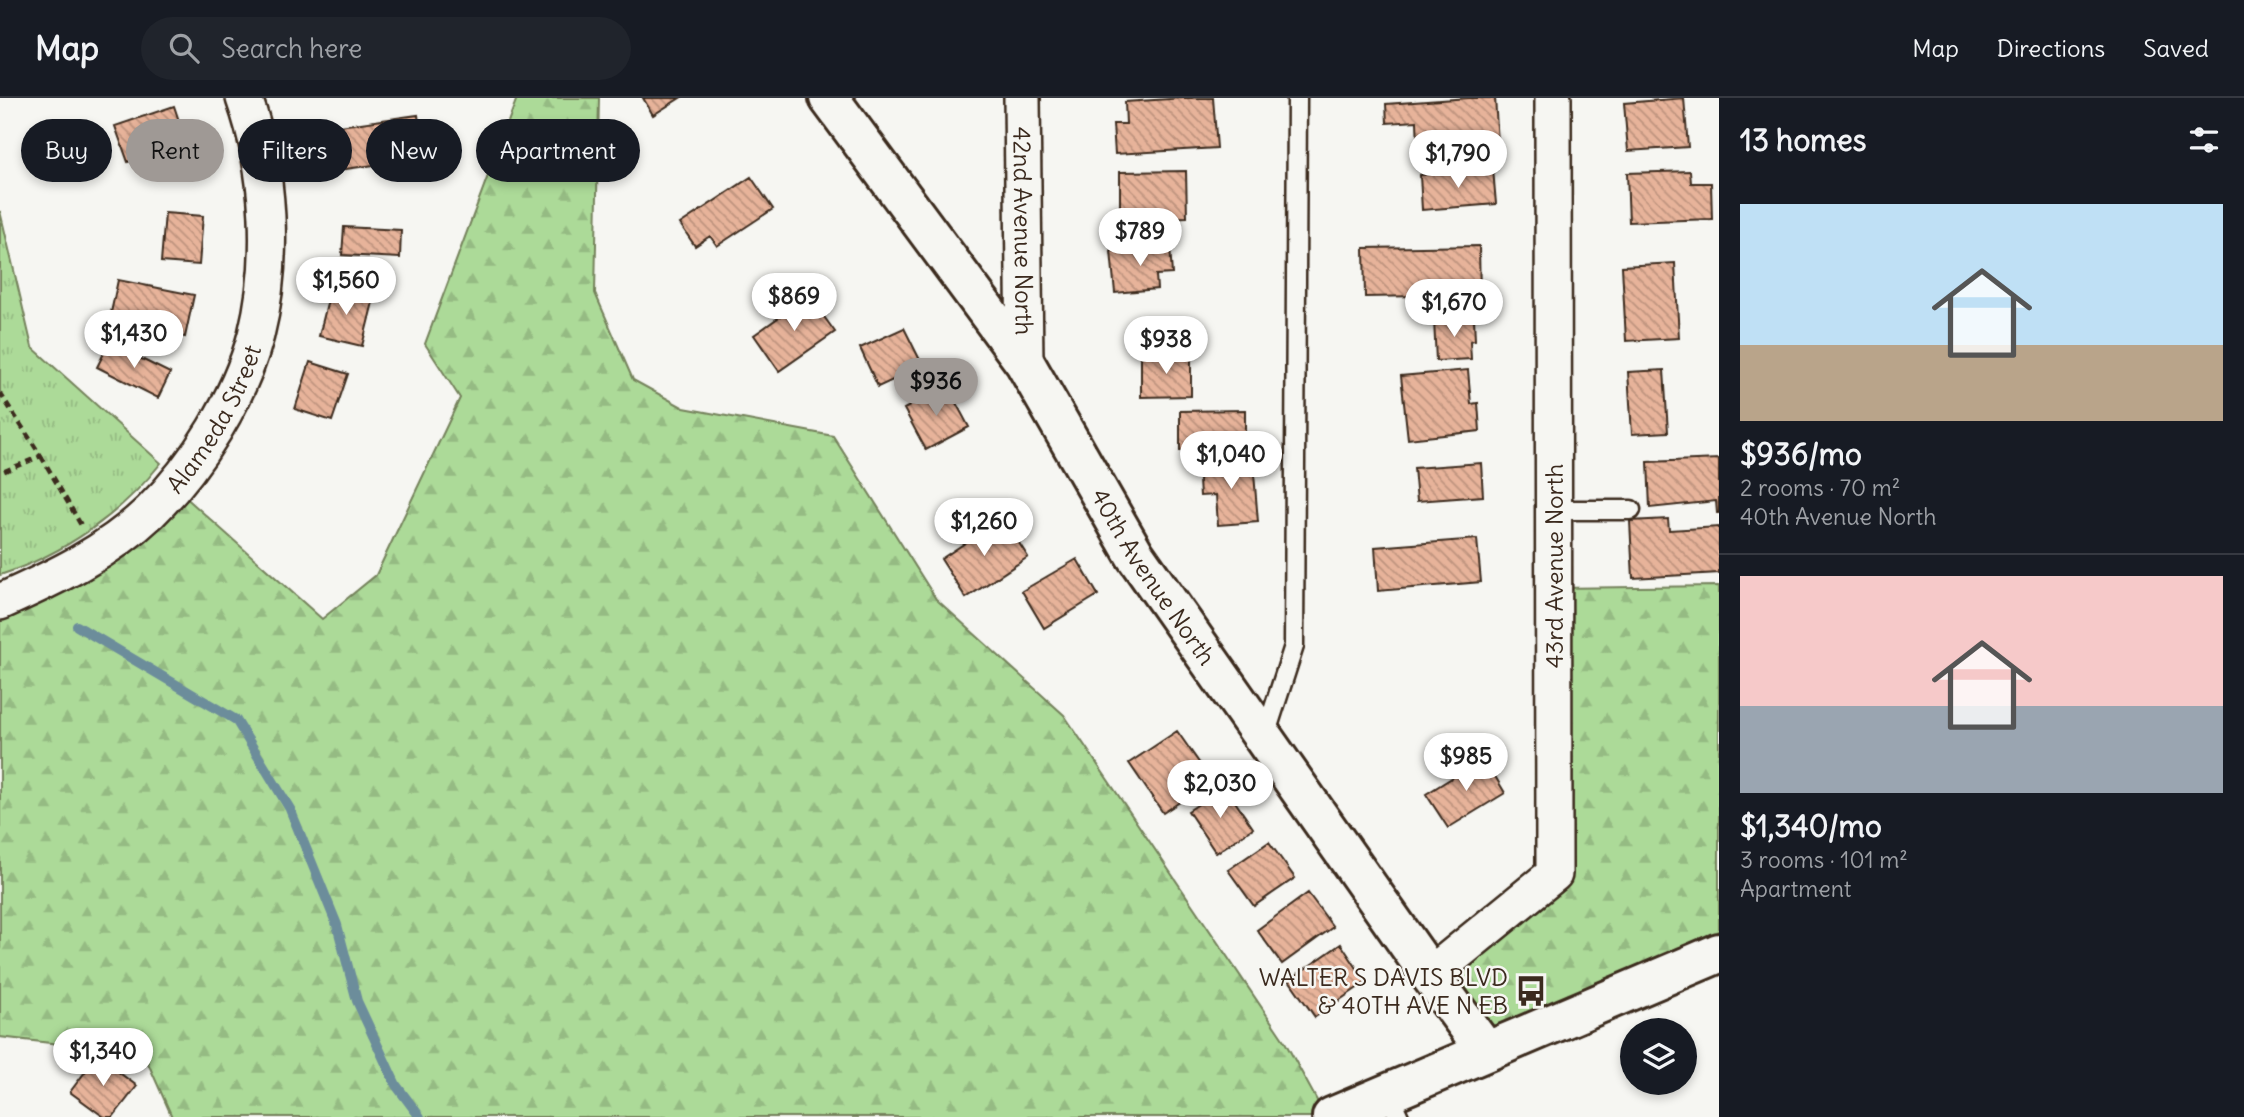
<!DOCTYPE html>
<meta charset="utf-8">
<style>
:root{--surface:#171b24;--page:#20242c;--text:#f1f3f6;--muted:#9ea1a6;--line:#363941;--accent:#9f9995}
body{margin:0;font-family:Delius,sans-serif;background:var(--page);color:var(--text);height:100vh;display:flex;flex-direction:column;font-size:26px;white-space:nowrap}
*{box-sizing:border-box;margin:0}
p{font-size:23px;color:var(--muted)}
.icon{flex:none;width:38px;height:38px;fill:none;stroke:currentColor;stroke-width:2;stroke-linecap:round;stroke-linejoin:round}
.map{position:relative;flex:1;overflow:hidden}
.sheet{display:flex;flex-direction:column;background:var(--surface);width:525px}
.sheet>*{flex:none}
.banner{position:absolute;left:21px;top:21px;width:665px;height:63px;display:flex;gap:14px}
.fabs{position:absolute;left:1620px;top:920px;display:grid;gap:14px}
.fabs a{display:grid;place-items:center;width:77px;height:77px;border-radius:50%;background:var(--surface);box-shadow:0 4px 10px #0003;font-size:35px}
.price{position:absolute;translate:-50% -60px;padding:0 16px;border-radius:24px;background:#fff;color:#222;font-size:23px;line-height:46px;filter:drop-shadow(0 2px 4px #0008)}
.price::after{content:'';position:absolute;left:50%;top:42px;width:21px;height:16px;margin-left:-10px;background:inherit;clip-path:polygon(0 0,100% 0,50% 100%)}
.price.selected{background:var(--accent);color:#111}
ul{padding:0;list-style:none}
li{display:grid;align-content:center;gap:14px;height:371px;padding:0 21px}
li+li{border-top:2px solid var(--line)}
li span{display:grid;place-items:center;height:217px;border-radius:0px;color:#555}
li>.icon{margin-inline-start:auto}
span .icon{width:126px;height:126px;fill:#fffc;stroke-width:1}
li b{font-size:30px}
h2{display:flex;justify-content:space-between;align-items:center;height:84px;padding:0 21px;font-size:30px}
.chip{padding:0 24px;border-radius:32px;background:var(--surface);box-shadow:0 4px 10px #0003;font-size:24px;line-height:63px}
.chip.selected{background:var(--accent);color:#111}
header{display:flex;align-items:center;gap:42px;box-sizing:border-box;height:98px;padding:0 35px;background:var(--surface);border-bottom:2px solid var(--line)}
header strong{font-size:33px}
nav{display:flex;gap:38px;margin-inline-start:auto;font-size:24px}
.search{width:490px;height:63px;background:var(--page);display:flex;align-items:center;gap:18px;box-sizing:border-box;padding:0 24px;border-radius:38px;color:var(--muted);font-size:26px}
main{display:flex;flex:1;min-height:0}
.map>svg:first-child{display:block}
</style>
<header>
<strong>Map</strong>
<div class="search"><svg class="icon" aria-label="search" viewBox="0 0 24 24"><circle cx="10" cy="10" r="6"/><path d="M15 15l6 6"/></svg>Search here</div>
<nav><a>Map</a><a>Directions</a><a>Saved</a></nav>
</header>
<main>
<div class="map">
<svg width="1719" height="1019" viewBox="0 0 1719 1019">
<defs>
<pattern id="forest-firs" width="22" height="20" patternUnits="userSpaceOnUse" patternTransform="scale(1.75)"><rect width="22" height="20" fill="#acda98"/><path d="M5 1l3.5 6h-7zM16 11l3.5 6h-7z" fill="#95bb83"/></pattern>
<pattern id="park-tufts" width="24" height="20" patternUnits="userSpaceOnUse" patternTransform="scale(1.75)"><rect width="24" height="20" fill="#acda98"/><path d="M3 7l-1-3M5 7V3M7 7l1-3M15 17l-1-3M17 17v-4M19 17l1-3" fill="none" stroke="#95bb83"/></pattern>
<pattern id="building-back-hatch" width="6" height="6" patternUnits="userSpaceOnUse" patternTransform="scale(1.75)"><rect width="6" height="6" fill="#e7b39a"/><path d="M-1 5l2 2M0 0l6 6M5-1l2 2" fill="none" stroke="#bc927d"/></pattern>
</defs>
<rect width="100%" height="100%" fill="#f6f6f2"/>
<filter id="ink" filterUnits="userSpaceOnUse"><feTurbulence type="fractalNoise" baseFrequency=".0143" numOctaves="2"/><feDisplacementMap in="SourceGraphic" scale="14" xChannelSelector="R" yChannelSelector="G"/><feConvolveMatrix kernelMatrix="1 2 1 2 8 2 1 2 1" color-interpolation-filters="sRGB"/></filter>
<g filter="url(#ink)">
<path fill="url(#forest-firs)" stroke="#74825b" stroke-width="2" d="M517 0H599L595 195 633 282 684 310 833 338 936 501 1064 617 1285 944 1326 1019H172L144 956 0 939V504L173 388 322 521 376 477 460 300 425 246Z
M1719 488V855L1486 953 1430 877 1554 776V490Z"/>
<path fill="url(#park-tufts)" stroke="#74825b" stroke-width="2" d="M0 113 32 249 161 365C120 417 64 456 0 477Z"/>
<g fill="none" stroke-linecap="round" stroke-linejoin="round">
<path stroke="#6c8d9b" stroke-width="10" d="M77 528 236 622 290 711 337 827 357 903 396 987 420 1019"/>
</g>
<path fill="url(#building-back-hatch)" stroke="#3b2a1e" stroke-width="2" d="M643 0H680L653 17Z
M1184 0H1213L1217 50 1115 56 1113 26H1126L1125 4Z
M1469 0H1495L1498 44 1418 49 1417 23 1387 25 1386 6Z
M1684 0 1688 49 1628 53 1624 5Z
M174 8 186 44 128 64 115 28Z
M418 17 424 60 338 72 332 29Z
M1493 71 1496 106 1422 112 1420 77Z
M1186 73 1187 119 1120 121V74Z
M1690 73 1691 85H1711L1712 121 1629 124 1627 75Z
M751 79 773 111 717 148 710 138 695 148 680 126Z
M165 115 203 118 199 167 161 164Z
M344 129 401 132 400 160 342 157Z
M1479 148 1480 197 1365 199 1364 150Z
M1170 149 1172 176 1156 177 1157 191 1115 195 1111 153Z
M1675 165 1679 240 1626 243 1622 168Z
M118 182 194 197 185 239 109 224Z
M331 190 374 200 362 248 319 238Z
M809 198 835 234 779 273 754 237Z
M1474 220 1475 242 1470 243 1471 261 1436 263 1434 222Z
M904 230 923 268 878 289 860 250Z
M109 245 170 275 158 300 97 269Z
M1191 257V298L1141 299V258Z
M310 264 348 276 332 323 295 311Z
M1468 272 1471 306 1478 305 1480 333 1408 341 1401 278Z
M1664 272 1668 334 1632 336 1628 274Z
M947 288 969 329 926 352 904 311Z
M1245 312V353H1180V313Z
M1719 361V415H1717L1716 403 1650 410 1648 364Z
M1253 363 1258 424 1218 427 1216 397 1200 398 1198 367Z
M1481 365 1483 398 1417 403 1414 370Z
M1003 420 1028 459 966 500 941 461Z
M1668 421 1669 432 1719 429V475L1633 480 1630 423Z
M1477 441 1481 484 1378 493 1375 449Z
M1077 461 1098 497 1044 530 1022 493Z
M1177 633 1212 683 1163 715 1129 665Z
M1484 660 1505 695 1448 730 1426 696Z
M1225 689 1253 730 1216 755 1188 713Z
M1269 744 1295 780 1254 808 1228 772Z
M1308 795 1333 829 1282 866 1257 832Z
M1341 846 1366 884 1315 919 1289 882Z
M97 958 137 988 113 1019H104L70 994Z"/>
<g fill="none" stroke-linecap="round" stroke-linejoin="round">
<defs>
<path id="service" d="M1554 412H1631
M1265 638 1294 548 1297 0
M1388 995 1399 1019"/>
<g id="minor">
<path id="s1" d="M1022 0 1025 265"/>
<path id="s2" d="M0 504C54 480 107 455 150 414 196 369 240 299 256 237 275 161 270 73 244 0"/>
<path d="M1430 877 1554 776 1553 0"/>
</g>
<g id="tertiary">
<path id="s3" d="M829 0 1025 265 1135 457 1430 877 1486 953"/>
</g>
<path id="secondary" d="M1332 1019 1719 855"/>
</defs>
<use href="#service" stroke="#3b2a1e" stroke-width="23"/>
<use href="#minor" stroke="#3b2a1e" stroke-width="40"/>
<use href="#tertiary" stroke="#3b2a1e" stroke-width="44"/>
<use href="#secondary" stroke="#3b2a1e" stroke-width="44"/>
<path stroke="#3b2a1e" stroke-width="4.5" stroke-dasharray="7 5" stroke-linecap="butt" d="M0 295 41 358 0 375
M41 358 81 427"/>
<use href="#service" stroke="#f6f6f2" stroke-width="18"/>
<use href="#minor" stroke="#f6f6f2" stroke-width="35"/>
<use href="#tertiary" stroke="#f6f6f2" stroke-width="38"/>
<use href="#secondary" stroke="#f6f6f2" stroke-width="38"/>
</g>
</g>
<defs>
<symbol id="bus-bare" viewBox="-9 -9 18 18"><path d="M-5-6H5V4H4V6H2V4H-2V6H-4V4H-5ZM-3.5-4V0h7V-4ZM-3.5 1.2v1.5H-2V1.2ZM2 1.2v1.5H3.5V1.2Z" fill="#3b2a1e" stroke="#f6f6f2" stroke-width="2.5" paint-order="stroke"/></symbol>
</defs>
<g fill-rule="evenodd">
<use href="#bus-bare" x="1509" y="871" width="44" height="44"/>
</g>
<g text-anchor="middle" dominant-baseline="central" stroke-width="5" stroke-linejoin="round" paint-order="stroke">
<g font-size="24" fill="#3b2a1e" stroke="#f6f6f2">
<text stroke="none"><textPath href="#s1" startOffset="133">42nd Avenue North</textPath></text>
<text stroke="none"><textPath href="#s2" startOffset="290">Alameda Street</textPath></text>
<text transform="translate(1554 468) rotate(-90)">43rd Avenue North</text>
<text stroke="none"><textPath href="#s3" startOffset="579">40th Avenue North</textPath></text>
</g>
<g font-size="24" fill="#3b2a1e" stroke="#f6f6f2" text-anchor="end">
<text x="1508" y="879">WALTER S DAVIS BLVD<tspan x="1508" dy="28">&amp; 40TH AVE N EB</tspan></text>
</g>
</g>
</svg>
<div class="fabs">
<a><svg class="icon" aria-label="layers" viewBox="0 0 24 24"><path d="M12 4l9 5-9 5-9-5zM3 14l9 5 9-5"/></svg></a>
</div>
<b class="price" style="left:1458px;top:92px">$1,790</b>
<b class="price" style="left:1140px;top:170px">$789</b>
<b class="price" style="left:346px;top:219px">$1,560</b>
<b class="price" style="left:794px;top:235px">$869</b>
<b class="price" style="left:1454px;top:241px">$1,670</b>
<b class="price" style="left:134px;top:272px">$1,430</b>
<b class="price" style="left:1166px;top:278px">$938</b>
<b class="price selected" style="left:936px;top:320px">$936</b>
<b class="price" style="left:1231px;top:393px">$1,040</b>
<b class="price" style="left:984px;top:460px">$1,260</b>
<b class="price" style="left:1466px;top:695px">$985</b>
<b class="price" style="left:1220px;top:722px">$2,030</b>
<b class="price" style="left:103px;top:990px">$1,340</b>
<div class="banner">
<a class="chip">Buy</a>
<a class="chip selected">Rent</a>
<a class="chip">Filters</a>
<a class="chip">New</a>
<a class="chip">Apartment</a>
</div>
</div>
<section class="sheet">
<h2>13 homes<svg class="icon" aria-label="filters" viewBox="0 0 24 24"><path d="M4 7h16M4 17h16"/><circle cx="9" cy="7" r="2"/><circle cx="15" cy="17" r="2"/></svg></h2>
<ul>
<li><span style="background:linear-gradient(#bfe0f5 65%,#b9a48a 0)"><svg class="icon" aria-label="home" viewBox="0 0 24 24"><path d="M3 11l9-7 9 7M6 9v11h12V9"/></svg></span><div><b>$936/mo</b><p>2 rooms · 70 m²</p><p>40th Avenue North</p></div></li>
<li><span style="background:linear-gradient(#f6c9c9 60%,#9aa5b1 0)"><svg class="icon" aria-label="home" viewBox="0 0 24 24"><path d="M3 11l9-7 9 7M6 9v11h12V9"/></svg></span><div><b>$1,340/mo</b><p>3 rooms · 101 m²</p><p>Apartment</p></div></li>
</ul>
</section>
</main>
